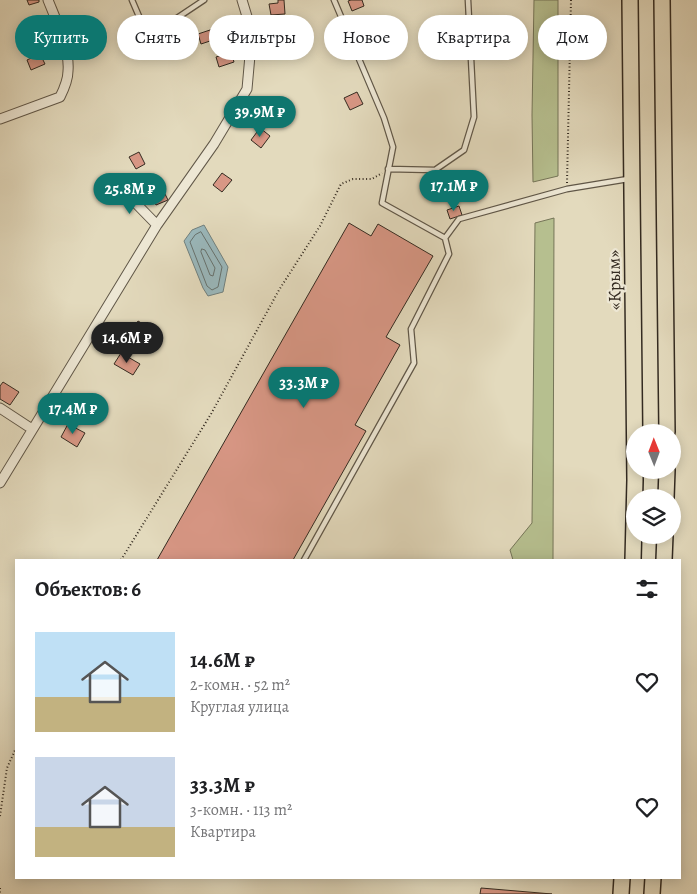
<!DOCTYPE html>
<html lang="ru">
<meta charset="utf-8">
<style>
:root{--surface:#fff;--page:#f6f6f6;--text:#202124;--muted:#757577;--accent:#0f766e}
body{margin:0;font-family:Alegreya,serif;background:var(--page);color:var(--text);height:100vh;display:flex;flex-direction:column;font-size:19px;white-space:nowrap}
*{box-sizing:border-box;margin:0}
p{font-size:16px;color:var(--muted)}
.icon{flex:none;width:28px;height:28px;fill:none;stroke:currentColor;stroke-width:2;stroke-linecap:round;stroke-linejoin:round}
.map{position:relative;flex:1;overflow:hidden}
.panel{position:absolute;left:15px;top:559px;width:666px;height:320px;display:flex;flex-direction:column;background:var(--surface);border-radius:0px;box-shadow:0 2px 12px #0003}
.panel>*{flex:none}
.banner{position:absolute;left:15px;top:15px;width:668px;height:45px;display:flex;gap:10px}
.needle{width:32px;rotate:359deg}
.fabs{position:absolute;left:626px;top:424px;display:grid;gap:10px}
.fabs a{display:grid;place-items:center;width:55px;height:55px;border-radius:50%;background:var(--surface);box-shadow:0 2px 12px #0003;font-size:25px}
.price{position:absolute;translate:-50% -42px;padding:0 11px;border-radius:18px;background:var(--accent);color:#fff;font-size:16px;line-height:32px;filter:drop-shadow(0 1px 2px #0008)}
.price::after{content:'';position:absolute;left:50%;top:30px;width:15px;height:11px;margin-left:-8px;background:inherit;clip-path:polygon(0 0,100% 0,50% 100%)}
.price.current{background:#222;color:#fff}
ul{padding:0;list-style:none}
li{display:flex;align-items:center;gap:15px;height:125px;padding:0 20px}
li span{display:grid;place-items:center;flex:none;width:140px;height:100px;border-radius:0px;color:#555}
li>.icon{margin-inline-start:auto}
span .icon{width:60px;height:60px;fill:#fffc;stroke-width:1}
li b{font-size:21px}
h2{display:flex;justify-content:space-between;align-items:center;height:60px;padding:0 20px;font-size:21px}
.tag{padding:0 18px;border-radius:22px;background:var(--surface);box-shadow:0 2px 12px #0003;font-size:18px;line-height:45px}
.tag.current{background:var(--accent);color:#fff}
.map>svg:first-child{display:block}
</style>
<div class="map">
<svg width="697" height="894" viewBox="0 0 697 894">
<rect width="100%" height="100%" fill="#e3dabd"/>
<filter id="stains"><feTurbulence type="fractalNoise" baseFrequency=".004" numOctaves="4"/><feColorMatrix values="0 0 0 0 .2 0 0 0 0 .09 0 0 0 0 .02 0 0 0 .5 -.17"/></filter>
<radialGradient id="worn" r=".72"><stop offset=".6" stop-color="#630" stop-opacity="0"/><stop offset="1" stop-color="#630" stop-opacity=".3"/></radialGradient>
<path fill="#b6bf8f" stroke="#757558" d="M534 0H558V176L533 182 532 115Z
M554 218 553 560H513L510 550 532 523 535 223Z"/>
<path fill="#9ab8bc" stroke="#71807e" d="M204 225 228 267 223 292 208 296 203 288 184 241 192 230Z"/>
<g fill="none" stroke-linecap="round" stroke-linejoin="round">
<path stroke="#67726e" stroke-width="1" d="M201 232 222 267 218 287 212 290 207 286 190 242 195 235Z
M202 249 205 250 215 268 213 276 210 275 201 252Z"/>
</g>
<path fill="#d89785" stroke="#342b21" d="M27 0H39V2L29 5Z
M278 0H284L285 14 271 15 269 4 278 3Z
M351 0H362L364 6 352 11 348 1Z
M296 24 297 37 277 39 276 25Z
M213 29 216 39 201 44 198 34Z
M231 52 234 62 219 67 216 57Z
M40 54 45 64 31 70 27 60Z
M357 92 363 104 350 110 344 98Z
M260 128 270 136 261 148 251 140Z
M139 152 145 164 136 169 129 157Z
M222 173 232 180 222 192 213 185Z
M158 180 168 200 156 205 146 186Z
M459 206 462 215 450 219 447 210Z
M349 223 371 236 378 224 433 256 386 337 400 345 355 425 366 431 293 560H157Z
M138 321 155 331 152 335 155 337 151 344 131 332Z
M121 353 140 364 133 375 114 364Z
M3 382 19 392 10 405 0 399V386Z
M68 424 85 433 77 447 61 437Z
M481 888 552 894H480Z"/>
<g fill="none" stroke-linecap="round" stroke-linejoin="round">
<defs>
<path id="service" d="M132 0 147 35 150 36 204 0
M388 169 435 170 464 150 474 117 468 0
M445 238 459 219 567 189 628 179
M304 560 414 363 411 329 449 254 445 238 382 203 393 147 384 118 334 0"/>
<path id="minor" d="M0 119 60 97C64 89 68 80 68 71 70 50 56 20 48 0
M120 187 157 225
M0 408 32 429
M0 483 157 225 214 144 247 89 252 33 242 0"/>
<path id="motorway" d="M630 0 635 480 633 560
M662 0 667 432
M666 498 667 470
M664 560 665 535
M621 894 622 878
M652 894 653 878"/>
</defs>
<use href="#service" stroke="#605748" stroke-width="7"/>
<use href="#minor" stroke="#605748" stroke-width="11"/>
<use href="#motorway" stroke="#342b21" stroke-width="18"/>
<path stroke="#342b21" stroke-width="2" stroke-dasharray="1 2.5" stroke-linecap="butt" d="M567 183 571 0
M121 560 211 414 279 290 320 226 341 184 353 179H372L382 173
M0 816 7 768 16 748
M0 888V894"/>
<use href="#service" stroke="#ede7d4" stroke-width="4.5"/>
<use href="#minor" stroke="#ede7d4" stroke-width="9"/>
<use href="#motorway" stroke="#e3dabd" stroke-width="15"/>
</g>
<g text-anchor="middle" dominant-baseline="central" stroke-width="4.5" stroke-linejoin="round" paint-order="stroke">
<g font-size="18" fill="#342b21" stroke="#ede7d4">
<text transform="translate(614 280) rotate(-91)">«Крым»</text>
</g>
</g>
<rect width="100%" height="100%" filter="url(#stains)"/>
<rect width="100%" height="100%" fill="url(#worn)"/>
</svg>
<div class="fabs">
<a><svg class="needle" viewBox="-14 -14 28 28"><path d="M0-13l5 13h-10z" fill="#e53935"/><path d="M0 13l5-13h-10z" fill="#757577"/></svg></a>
<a><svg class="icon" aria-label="layers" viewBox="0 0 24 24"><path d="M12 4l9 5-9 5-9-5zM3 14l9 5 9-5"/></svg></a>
</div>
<b class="price" style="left:260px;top:138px">39.9M ₽</b>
<b class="price" style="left:454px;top:212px">17.1M ₽</b>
<b class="price" style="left:130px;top:215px">25.8M ₽</b>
<b class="price current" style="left:127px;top:364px">14.6M ₽</b>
<b class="price" style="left:304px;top:409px">33.3M ₽</b>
<b class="price" style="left:73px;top:435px">17.4M ₽</b>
<div class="banner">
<a class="tag current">Купить</a>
<a class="tag">Снять</a>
<a class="tag">Фильтры</a>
<a class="tag">Новое</a>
<a class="tag">Квартира</a>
<a class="tag">Дом</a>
</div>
<section class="panel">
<h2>Объектов: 6<svg class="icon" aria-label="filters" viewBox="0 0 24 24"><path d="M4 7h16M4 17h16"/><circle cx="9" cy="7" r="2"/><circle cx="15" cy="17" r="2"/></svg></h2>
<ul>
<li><span style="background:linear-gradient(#bfe0f5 65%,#c2b280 0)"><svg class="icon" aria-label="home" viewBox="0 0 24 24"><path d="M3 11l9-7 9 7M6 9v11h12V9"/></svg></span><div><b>14.6M ₽</b><p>2-комн. · 52 m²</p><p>Круглая улица</p></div><svg class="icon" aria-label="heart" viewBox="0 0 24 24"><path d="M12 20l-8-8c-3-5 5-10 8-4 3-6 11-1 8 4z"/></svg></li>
<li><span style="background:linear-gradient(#c9d6e8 70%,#c2b280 0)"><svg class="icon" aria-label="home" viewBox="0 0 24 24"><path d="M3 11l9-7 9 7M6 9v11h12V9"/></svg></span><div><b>33.3M ₽</b><p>3-комн. · 113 m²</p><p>Квартира</p></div><svg class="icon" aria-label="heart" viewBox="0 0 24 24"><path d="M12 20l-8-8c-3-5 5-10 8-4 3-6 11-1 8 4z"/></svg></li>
</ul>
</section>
</div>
